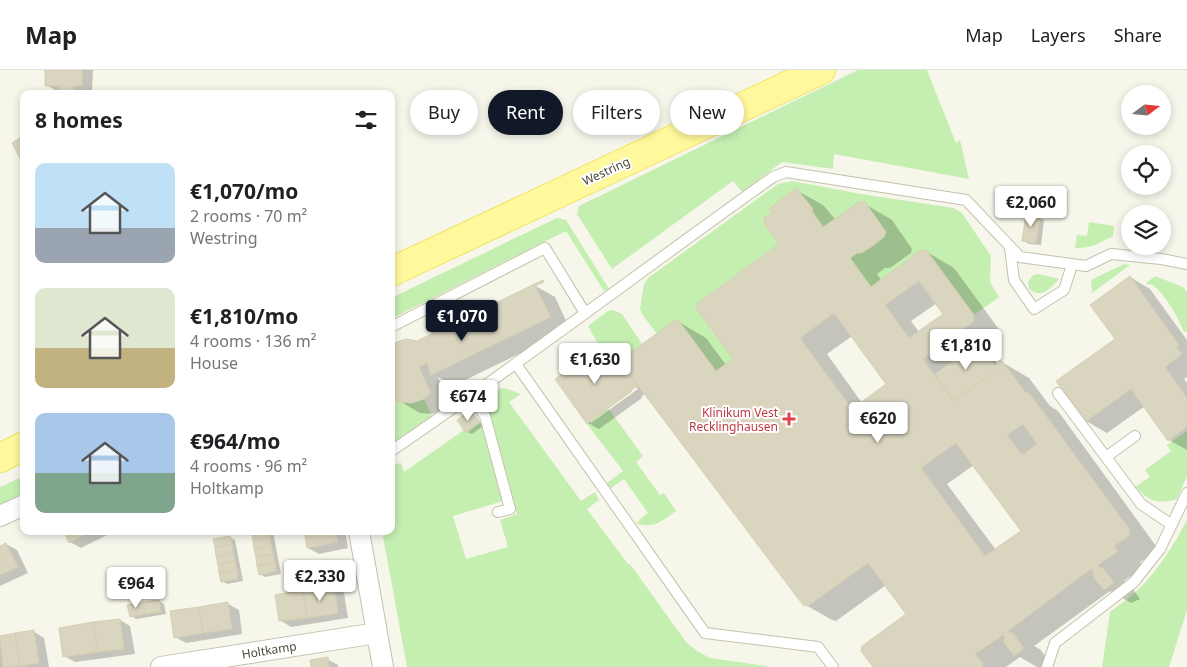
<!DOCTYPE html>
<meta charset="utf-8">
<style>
:root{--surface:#fff;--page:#f6f6f6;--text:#202124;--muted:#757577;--line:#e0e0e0;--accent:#111827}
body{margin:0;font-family:"Noto Sans",sans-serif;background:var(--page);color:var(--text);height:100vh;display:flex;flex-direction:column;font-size:19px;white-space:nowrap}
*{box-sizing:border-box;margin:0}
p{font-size:16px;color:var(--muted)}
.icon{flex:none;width:28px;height:28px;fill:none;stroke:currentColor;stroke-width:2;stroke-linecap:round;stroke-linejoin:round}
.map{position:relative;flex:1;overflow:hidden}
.side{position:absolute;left:20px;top:20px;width:375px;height:445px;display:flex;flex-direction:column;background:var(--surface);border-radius:10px;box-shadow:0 2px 8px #0003}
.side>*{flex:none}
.banner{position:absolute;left:410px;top:20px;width:475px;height:45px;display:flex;gap:10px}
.needle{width:32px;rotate:74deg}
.fabs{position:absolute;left:1121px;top:15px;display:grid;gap:10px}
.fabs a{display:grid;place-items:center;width:50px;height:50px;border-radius:50%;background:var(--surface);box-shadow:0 2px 8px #0003;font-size:25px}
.price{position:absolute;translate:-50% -42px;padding:0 11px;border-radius:5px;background:#fff;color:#222;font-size:16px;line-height:32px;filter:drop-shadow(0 1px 2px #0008)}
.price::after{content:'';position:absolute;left:50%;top:30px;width:15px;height:11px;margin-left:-8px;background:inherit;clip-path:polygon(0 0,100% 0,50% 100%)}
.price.active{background:var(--accent);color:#fff}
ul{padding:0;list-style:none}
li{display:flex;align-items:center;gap:15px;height:125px;padding:0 15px}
li span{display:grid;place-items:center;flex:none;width:140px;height:100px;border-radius:10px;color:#555}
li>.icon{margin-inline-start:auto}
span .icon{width:60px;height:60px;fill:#fffc;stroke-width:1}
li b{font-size:21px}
h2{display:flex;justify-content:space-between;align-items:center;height:60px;padding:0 15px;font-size:21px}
.tag{padding:0 18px;border-radius:22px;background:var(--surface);box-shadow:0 2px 8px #0003;font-size:18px;line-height:45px}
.tag.active{background:var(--accent);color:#fff}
header{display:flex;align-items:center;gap:30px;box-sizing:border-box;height:70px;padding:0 25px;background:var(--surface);border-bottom:1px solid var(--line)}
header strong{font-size:24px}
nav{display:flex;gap:28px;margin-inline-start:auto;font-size:18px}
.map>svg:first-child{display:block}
</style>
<header>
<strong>Map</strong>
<nav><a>Map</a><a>Layers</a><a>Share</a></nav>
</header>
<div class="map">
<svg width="1187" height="597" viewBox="0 0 1187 597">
<rect width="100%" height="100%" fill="#f7f6eb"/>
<path fill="#c5eeb1" d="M858 0H927L956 73 960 70 969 109 834 84 833 99 782 92 742 122 733 111 612 199 577 144 579 136Z
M792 111 861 124 954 138 962 143 991 186 990 212 999 227 974 245 927 181 921 180 871 217 850 188 857 183C866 183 883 171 885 163L823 157 812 141 813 138 797 119 771 137 769 139 772 143 765 148 764 153 779 174 697 234V239L733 289 716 301 657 264 642 244 640 239 644 214 648 208 778 114Z
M557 148 566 150 609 219 604 221 566 161 391 249V228Z
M1089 152 1114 156 1113 167C1106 168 1103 172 1097 174 1090 177 1083 178 1075 178L1077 165 1087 166Z
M1124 194 1130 195 1092 223 1091 210Z
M1038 204 1059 209C1049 219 1043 229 1029 219L1028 212 1033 205Z
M1155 206 1183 217 1187 222V261L1184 262C1178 247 1164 222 1151 214L1148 215 1146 213Z
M613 240 622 244 642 274 626 286 624 297 618 302 600 277 588 256 608 241Z
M501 318 507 319 521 324 509 332 581 431 595 422 599 430 587 439 628 494H630L686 572 697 581 710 588 772 597H407L382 461H391V395L401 393 404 402 464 360 481 353 503 431 453 446 466 489 508 477 500 450 517 444 485 333 488 328Z
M391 328C403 334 412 333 424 329L432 346 391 374Z
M608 338 643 386 636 392 660 425 664 423 676 441C664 450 652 460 636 453L648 443 624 409 611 418 607 413 623 401 587 354Z
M1187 361V406L1177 429C1157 435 1150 431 1135 417L1150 407 1145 400 1171 381 1167 375Z
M24 406V425L0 436V417Z
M1187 450V540L1169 597H1102L1110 542C1119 535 1129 528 1138 520 1158 500 1174 475 1187 450Z"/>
<path fill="#0003" fill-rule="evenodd" d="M47 0H93L92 22H84V24H64L57 21 46 15Z
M796 120 823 135 836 150 865 134 892 150 912 179 911 183 890 198H885L877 204 881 210 927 182 954 198 1001 262 1000 268 986 278 998 295 1002 292 1029 308 1050 336 1058 341 1156 476V481L1140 492 1144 497 1124 511 1130 515 1140 529 1131 533 1110 521 1034 576 1041 580 1050 593 1047 597H1037L1020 587 1006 597H875L908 544 886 515 836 551 832 550 804 534 646 323 641 327 642 328 599 359 588 353 600 278 611 284 622 300 679 252 706 268 726 295 735 289 781 174 774 143ZM937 233 944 244 919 262 911 251ZM852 266 887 314 862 333 827 284ZM636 317 638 319 591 353V350ZM974 395 1022 461 996 480 947 414Z
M1039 148 1044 150 1041 175 1029 174 1024 171Z
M1130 207 1150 219 1187 270V307L1184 309 1187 313V380L1169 370 1145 336 1107 363 1086 351 1058 312 1117 270Z
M534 215 555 227 570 259 453 316 438 307 451 335 448 338 433 344 420 343 391 326 417 272Z
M470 342 475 345 483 356 472 364 467 362Z
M65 461H115L81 478 70 472Z
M252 461H273L281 504 265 507 260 504Z
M305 461H345L348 478 319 484 308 478Z
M230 467 235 470 243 511 227 514 222 511Z
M6 474 17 480 28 503 0 516V477Z
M334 517 344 523 348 548 291 557 280 550Z
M159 531 164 534 166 544 136 549 131 546Z
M228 534 239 540 242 564 186 573 175 567Z
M120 550 130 556 135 584 75 592 64 586Z
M33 561 44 568 49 597H0V567Z
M327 589 338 595V597H313Z"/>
<path fill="#dad5bf" stroke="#d5cfb2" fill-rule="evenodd" d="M45 0H82V16H73V23H60V16H45Z
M23 66H24V96L12 73Z
M796 118 813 139 812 141 823 157 859 132H865L886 162 884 167 862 183H857L850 188 871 217 921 180 927 181 974 245 973 252 923 289 953 331 997 299 994 296 1002 291 1025 322 1030 324 1130 460 1129 466 1114 476 1118 481 1098 495 1100 498 1101 497 1103 498 1113 511V513L1105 519 1102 518 1093 506 1094 502 1091 499 1008 561 1010 563H1013L1023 577V579L1015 585H1013L1003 571 1005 567 1003 565 975 584 983 593 982 597H873L861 581 862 576 906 544 868 493 808 536 803 535 624 297 626 286 674 251H679L716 301 733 289 697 239V234L779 174 764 153 765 147 772 143 769 139 771 137ZM919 211 943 244 909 268 885 235ZM834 243 886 314 852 339 800 268ZM1023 354 1037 374 1022 385 1007 365ZM956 373 1021 461 985 486 921 398Z
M1026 144 1040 146 1036 173 1022 171Z
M1130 206 1179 275 1176 277 1182 284 1165 297 1187 328V357L1168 371 1131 319 1085 352 1056 311 1115 269 1090 235Z
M543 210 544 212 535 216 551 247 431 305 427 293 419 297 431 323 424 329 412 333 398 332 391 328V275L394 273 406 269 417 271Z
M979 272 997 299 953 331 935 304Z
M600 277 618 302 624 297 638 315 631 320 632 321 587 354 555 309Z
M470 340 479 353 466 363 457 350Z
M64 461H92L69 473Z
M251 461H269L270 467 253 470Z
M304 461H336L338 472 307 478Z
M230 466 232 474 215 477 213 469Z
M270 467 271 475 254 479 253 470Z
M6 473 18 497 0 505V476Z
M232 474 233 483 216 486 215 477Z
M271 475 273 484 256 487 254 479Z
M233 483 235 491 218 495 216 486Z
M273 484 275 493 257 496 256 487Z
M235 491 237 500 219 503 218 495Z
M275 493 276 501 259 505 257 496Z
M237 500 238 509 221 512 219 503Z
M334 516 338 543 307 548 303 520Z
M303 520 307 548 279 551 275 525Z
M159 530 161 542 145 544 143 532Z
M143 532 145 544 130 547 127 535Z
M228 532 232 559 203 563 199 537Z
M199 537 203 563 174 568 170 541Z
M120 549 124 579 98 582 93 552Z
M93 552 98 582 63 587 59 558Z
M34 560 39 593 20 596 15 563Z
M15 563 20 596 3 597 0 566Z
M328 587 329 597H311L310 590Z"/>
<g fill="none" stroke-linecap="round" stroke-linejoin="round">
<defs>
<path id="service" d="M1010 178 1014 210 1034 239 1064 220 1072 195
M391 257 545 178 585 243
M516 294 705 563 818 577 833 597
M1058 323 1141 434 1172 455
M471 327 485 346 510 439 498 442
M391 381C521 293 645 198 773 107L786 102 966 130 1020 187 1086 196 1111 184 1161 189 1187 194
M1106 387 1135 366
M1047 597 1055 573 1134 512 1160 479 1187 423"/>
<path id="minor" d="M0 446 24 435
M359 461 383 597
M161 597 377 563"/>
<path id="primary" d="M391 202 821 0
M0 388 24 376"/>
</defs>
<use href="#service" stroke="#c4c1ac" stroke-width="12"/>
<use href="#minor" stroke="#c4c1ac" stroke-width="22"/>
<use href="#primary" stroke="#f0e460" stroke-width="30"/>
<use href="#service" stroke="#fff" stroke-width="10"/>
<use href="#minor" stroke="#fff" stroke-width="20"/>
<use href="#primary" stroke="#fff89c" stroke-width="28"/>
</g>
<path fill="#e0444e" stroke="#fff" stroke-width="2" d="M786.5 341.5h5v5h5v5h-5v5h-5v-5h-5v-5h5z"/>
<g text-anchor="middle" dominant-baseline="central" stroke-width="4" stroke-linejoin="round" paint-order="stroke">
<g font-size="12" fill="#4c4938" stroke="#fff">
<text transform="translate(606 101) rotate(-25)">Westring</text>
<text transform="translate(269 580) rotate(-9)">Holtkamp</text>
</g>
<g font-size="12" fill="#be3a42" stroke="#fff" text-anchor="end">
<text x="778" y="342">Klinikum Vest<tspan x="778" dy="14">Recklinghausen</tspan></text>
</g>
</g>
</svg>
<div class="fabs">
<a><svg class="needle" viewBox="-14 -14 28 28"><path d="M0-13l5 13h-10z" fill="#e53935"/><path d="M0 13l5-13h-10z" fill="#757577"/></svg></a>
<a><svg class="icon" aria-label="locate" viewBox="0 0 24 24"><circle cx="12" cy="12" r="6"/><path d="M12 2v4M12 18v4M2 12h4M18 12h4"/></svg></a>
<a><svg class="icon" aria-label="layers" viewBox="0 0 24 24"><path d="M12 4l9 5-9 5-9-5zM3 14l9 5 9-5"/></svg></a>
</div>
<b class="price" style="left:1031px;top:158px">€2,060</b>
<b class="price active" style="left:462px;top:272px">€1,070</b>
<b class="price" style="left:966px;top:301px">€1,810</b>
<b class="price" style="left:595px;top:315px">€1,630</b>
<b class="price" style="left:468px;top:352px">€674</b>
<b class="price" style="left:878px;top:374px">€620</b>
<b class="price" style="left:320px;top:532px">€2,330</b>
<b class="price" style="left:136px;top:539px">€964</b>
<div class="banner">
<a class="tag">Buy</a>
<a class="tag active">Rent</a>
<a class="tag">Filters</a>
<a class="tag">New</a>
</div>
<section class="side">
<h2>8 homes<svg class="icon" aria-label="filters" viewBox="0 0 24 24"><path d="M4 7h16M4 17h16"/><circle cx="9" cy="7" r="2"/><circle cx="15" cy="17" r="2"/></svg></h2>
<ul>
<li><span style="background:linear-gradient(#bfe0f5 65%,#9aa5b1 0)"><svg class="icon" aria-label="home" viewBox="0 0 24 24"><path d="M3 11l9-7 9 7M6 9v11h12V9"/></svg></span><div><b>€1,070/mo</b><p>2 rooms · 70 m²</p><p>Westring</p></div></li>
<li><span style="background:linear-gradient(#dfe7d0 60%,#c2b280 0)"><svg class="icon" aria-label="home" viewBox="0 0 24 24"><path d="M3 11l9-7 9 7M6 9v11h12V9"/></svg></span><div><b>€1,810/mo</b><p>4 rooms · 136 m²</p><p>House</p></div></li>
<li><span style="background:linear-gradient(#a9c7e8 60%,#7fa58c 0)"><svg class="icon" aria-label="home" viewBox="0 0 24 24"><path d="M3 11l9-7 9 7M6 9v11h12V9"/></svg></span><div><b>€964/mo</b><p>4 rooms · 96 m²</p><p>Holtkamp</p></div></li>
</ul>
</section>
</div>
